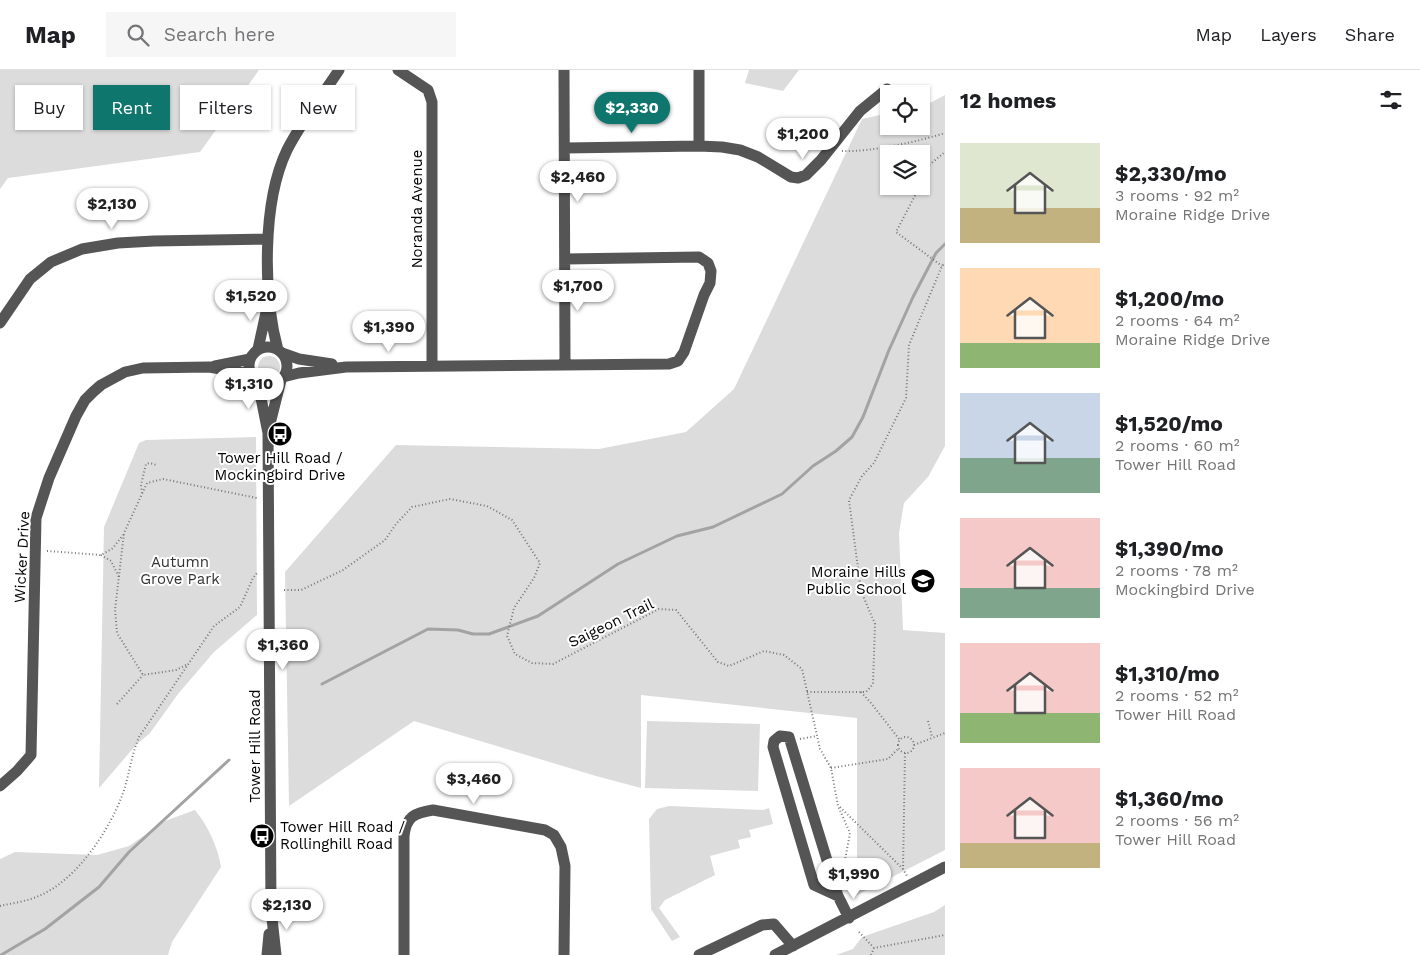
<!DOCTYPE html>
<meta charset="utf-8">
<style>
:root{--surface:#fff;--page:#f6f6f6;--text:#202124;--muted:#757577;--line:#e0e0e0;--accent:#0f766e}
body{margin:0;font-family:"Work Sans",sans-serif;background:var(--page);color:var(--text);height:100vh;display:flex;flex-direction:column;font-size:19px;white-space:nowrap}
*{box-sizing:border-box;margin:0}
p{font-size:16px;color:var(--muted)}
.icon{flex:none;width:28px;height:28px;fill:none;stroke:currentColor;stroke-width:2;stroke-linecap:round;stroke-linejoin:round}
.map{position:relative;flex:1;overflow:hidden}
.side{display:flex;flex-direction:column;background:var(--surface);width:475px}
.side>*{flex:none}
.top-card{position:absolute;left:15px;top:15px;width:475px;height:45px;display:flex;gap:10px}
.buttons{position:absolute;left:880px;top:15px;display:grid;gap:10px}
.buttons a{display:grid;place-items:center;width:50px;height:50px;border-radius:0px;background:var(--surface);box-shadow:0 1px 4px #0004;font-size:25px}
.price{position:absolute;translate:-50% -42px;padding:0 11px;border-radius:18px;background:#fff;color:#222;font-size:16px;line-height:32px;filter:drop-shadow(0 1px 2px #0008)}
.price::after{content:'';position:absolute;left:50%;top:30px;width:15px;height:11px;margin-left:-8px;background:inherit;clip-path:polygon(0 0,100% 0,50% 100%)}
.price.current{background:var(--accent);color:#fff}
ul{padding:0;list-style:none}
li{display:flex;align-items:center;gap:15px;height:125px;padding:0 15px}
li span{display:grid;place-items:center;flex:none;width:140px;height:100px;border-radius:0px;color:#555}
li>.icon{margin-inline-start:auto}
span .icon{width:60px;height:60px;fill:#fffc;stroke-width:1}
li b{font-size:21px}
h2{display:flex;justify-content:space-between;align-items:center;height:60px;padding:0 15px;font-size:21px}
.chip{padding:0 18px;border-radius:0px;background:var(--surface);box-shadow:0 1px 4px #0004;font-size:18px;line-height:45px}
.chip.current{background:var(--accent);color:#fff}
header{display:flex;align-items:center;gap:30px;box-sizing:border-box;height:70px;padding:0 25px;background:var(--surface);border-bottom:1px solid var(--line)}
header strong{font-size:24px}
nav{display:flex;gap:28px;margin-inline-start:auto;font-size:18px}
.search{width:350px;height:45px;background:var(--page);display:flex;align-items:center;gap:12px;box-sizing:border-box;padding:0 18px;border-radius:0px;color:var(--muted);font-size:19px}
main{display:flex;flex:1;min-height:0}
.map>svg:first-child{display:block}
</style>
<header>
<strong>Map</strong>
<div class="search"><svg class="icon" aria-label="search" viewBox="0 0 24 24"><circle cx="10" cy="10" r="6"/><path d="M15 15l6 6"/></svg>Search here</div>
<nav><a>Map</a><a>Layers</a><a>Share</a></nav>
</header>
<main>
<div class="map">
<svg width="945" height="885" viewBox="0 0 945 885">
<rect width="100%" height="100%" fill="#fff"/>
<path fill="#dcdcdc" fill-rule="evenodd" d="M0 0H259L200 82 8 108 0 119Z
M749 0H799L783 21 745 13Z
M945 25V376L928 407 904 433 899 463 903 560 945 563V780L857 825V648L641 625V718L596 706 414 651 289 736 285 502 396 375 599 379 686 362 734 319 862 49 889 43V56H921V35L932 32ZM889 84H921V116H889Z
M258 297a11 11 0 1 1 22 0a11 11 0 1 1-22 0Z
M256 367 257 545 214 582 178 624 150 663 136 675 99 718 104 457 139 373 146 370Z
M647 651 760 654 758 721 645 718Z
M669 736 763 740 769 738 773 754 749 760 751 767 738 770 740 778 710 786 715 805 665 830 659 838 680 867 672 871 651 839 649 749 657 739Z
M195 740C208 756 218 777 221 797L172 872 168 885H0V789L15 782 97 785 129 776 165 751Z
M945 835V885H836L853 879 862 867 934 842Z"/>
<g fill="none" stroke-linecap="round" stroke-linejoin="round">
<path stroke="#a3a3a3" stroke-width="3" d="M322 614 428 559 458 560 473 564H489L538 546 618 494 677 466 713 457 782 424 813 396 836 381 852 367 863 347 889 280 913 227 936 183 945 174
M1 885 45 859 99 817 129 782 229 690"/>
<path stroke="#777" stroke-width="2" stroke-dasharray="1 2.5" stroke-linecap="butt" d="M842 81C872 82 916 72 945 63
M921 114 928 96 945 82
M920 116 896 162 942 196
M142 423 141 415 146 394 150 393 156 395
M47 481 101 485 113 478 123 465
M101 485 111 491 119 507
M284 520H301L343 500 385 470 396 454 412 437 450 429 487 436 512 450 540 493 534 508 514 538 507 566 515 584 532 593 553 594 659 539 676 540 718 592 729 596 764 581 784 585 802 599 820 679 831 698 838 736 850 763 845 790 856 827
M186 595 176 600 143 605 117 563 115 540 124 463 147 413 163 409 257 428
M807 622H866L873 614 875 554 861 521 849 430 862 406 874 393 906 328 909 275 942 196 945 193
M861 622 871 633 899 669
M117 634 143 605
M928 651 932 667
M898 675a8 8 0 1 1 16 0a8 8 0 1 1-16 0Z
M800 669 817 666
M914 675 945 663
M905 683 903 799 907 806
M831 698 888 689 898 679
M840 737 903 799
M0 836C13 833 29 831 41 825 77 809 108 762 122 726 129 707 131 686 139 667L214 556 240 537 253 508 257 503
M859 862 874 878
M871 885 874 878 945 865"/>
<path stroke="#555" stroke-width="11" d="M398 0 428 20 432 32V295
M564 0 565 295
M699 0V76
M565 78 699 76 722 77 740 80 758 87 791 107 798 108 806 105 821 90 860 41 887 19
M0 253 30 209 51 192 82 179 118 173 154 171 268 169
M249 296a19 19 0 1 1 38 0a19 19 0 1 1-38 0Z
M258 279 267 238
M278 280C263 225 262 132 287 80 301 52 322 26 339 0
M282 283 299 289 332 294
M215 296 250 289
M283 307 299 303 346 297 669 294 678 291 684 282 704 225 710 213 711 201 708 193 699 187 565 189
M258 313 268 363 271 839 276 885
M268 362 281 310
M0 716 17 701 31 685 36 448 49 408 76 346 85 330 93 322 101 315 125 302 143 298 209 297 250 304
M838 826 814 815 773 677 774 671 780 666 789 667 838 826 849 848
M267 885 269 864
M404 885V766C406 746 415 743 433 740L545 760 554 765 561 777 565 796 564 885
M699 885 762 855 774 854 793 876
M775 885 945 797"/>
</g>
<defs>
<symbol id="bus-disc" viewBox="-11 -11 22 22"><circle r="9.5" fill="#000" stroke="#fff"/><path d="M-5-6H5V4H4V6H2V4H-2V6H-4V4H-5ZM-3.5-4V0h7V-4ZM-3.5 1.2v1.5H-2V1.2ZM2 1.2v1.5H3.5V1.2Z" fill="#fff"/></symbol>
<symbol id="school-disc" viewBox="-11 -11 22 22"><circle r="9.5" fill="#000" stroke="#fff"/><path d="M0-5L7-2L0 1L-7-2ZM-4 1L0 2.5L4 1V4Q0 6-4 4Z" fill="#fff"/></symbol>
</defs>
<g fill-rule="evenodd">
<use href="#bus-disc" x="266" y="350" width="28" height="28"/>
<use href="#school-disc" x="909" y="497" width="28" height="28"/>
<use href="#bus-disc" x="248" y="752" width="28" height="28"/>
</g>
<g text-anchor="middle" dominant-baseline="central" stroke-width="4" stroke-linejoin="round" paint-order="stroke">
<g font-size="15" fill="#000" stroke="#fff">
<text transform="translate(417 139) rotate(-90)">Noranda Avenue</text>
<text transform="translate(22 487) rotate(-87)">Wicker Drive</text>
<text transform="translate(611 553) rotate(-26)">Saigeon Trail</text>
<text transform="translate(255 676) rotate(-90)">Tower Hill Road</text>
</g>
<g font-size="15" fill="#000" stroke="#fff">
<text x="280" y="388">Tower Hill Road /<tspan x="280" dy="17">Mockingbird Drive</tspan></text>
<text x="906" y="502" text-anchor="end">Moraine Hills<tspan x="906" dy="17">Public School</tspan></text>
<text x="280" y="757" text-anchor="start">Tower Hill Road /<tspan x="280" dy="17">Rollinghill Road</tspan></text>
</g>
<g font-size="15" fill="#333" stroke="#fff">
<text x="180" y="492">Autumn<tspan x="180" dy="17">Grove Park</tspan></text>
</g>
</g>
</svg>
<div class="buttons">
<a><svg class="icon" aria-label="locate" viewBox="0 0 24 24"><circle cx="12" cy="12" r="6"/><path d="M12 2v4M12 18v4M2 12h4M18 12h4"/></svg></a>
<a><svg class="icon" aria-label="layers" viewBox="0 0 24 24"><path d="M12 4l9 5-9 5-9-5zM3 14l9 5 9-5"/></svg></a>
</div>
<b class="price current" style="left:632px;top:64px">$2,330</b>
<b class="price" style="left:803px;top:90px">$1,200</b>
<b class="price" style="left:578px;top:133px">$2,460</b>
<b class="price" style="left:112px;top:160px">$2,130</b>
<b class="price" style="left:578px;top:242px">$1,700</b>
<b class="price" style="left:251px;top:252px">$1,520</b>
<b class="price" style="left:389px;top:283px">$1,390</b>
<b class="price" style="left:249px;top:340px">$1,310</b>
<b class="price" style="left:283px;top:601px">$1,360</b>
<b class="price" style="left:474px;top:735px">$3,460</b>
<b class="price" style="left:854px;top:830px">$1,990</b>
<b class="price" style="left:287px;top:861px">$2,130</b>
<div class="top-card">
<a class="chip">Buy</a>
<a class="chip current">Rent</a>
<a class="chip">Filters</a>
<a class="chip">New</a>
</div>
</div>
<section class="side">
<h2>12 homes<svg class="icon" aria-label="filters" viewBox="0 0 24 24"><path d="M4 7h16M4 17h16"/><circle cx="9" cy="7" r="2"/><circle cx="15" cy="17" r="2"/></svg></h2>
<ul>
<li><span style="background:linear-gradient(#dfe7d0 65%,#c2b280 0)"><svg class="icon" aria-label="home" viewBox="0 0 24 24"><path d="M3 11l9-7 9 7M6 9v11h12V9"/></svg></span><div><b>$2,330/mo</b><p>3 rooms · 92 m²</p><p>Moraine Ridge Drive</p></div></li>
<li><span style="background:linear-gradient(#ffd9b3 75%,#8fb573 0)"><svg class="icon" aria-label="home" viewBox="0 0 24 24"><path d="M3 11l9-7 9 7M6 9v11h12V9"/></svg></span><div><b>$1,200/mo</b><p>2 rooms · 64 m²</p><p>Moraine Ridge Drive</p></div></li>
<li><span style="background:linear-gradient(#c9d6e8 65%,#7fa58c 0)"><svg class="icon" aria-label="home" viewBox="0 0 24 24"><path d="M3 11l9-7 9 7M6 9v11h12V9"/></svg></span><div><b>$1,520/mo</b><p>2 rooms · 60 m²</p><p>Tower Hill Road</p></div></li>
<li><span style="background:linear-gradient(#f6c9c9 70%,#7fa58c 0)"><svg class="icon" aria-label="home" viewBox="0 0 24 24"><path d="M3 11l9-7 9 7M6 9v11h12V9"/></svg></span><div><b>$1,390/mo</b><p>2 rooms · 78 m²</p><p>Mockingbird Drive</p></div></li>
<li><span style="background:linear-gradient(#f6c9c9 70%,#8fb573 0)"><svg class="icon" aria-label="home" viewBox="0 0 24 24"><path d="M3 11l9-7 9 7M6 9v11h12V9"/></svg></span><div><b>$1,310/mo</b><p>2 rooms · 52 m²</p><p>Tower Hill Road</p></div></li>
<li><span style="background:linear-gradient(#f6c9c9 75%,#c2b280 0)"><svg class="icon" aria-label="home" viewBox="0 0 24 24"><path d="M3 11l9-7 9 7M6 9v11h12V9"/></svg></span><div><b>$1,360/mo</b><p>2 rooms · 56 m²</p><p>Tower Hill Road</p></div></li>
</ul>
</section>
</main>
